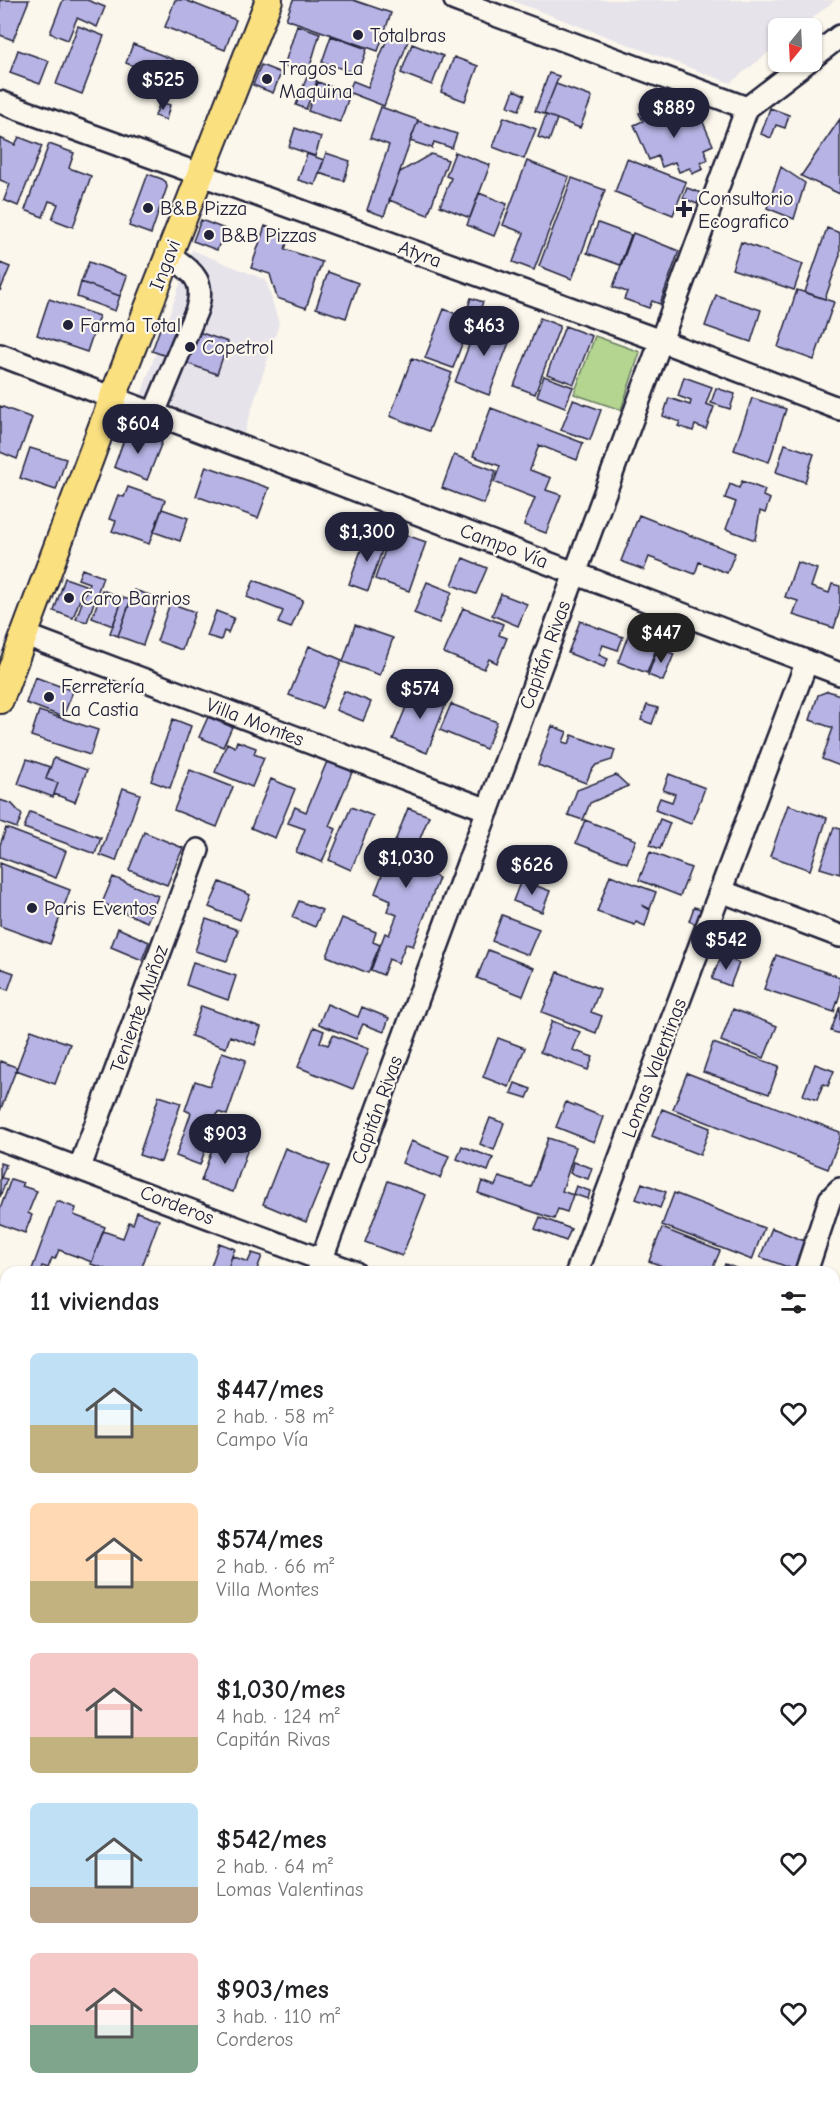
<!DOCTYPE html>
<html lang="es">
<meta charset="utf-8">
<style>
:root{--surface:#fff;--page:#f2f2f2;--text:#202124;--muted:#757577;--accent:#22223b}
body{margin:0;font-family:"Comic Neue",sans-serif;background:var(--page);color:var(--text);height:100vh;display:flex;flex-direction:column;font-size:22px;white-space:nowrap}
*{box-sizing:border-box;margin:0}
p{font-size:20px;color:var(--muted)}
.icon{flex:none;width:33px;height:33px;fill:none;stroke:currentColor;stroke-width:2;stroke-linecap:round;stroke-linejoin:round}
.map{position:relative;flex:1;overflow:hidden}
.drawer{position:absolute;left:0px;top:1266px;width:840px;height:836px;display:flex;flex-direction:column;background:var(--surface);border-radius:18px 18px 0 0;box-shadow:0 2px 4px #0004}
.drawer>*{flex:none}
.needle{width:39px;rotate:198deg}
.controls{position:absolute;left:768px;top:18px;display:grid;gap:12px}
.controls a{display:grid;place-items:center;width:54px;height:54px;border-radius:9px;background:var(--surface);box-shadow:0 2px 4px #0004;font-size:30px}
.price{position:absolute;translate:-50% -51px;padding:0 14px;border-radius:21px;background:var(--accent);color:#fff;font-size:20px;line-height:39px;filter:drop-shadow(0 2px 3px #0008)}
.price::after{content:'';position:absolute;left:50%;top:36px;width:18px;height:14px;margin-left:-9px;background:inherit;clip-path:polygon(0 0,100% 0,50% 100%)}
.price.current{background:#222;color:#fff}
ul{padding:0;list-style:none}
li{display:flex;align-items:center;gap:18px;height:150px;padding:0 30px}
li span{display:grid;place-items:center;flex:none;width:168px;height:120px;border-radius:9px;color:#555}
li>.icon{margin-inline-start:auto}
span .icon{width:72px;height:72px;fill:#fffc;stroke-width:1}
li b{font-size:26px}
h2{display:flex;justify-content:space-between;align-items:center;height:72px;padding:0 30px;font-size:26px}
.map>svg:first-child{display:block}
</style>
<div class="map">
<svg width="840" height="2101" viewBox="0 0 840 2101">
<rect width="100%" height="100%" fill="#fbf7ec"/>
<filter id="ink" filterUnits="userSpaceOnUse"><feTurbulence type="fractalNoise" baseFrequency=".0167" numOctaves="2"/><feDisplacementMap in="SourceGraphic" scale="12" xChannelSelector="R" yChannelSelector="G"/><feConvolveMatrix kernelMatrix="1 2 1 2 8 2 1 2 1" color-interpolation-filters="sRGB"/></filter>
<g filter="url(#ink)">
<path fill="#e7e3ea" d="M510 0H835L800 28H778V45L730 83Z
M192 250 266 280 279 324 244 433 141 395Z"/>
<path fill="#b3d58f" stroke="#6a7c65" stroke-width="1.5" d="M595 336 640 352 621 410 574 394Z"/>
<path fill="#b7b4e5" stroke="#22223b" stroke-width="1.5" d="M0 0H29L13 40 0 35Z
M63 0H87L105 7 97 27 77 18 68 40 50 33Z
M175 0H185L236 20 225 50 165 27Z
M293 0H353L391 13 378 51 286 19Z
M297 25 320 33 308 73 284 66Z
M78 26 104 36 82 94 56 84Z
M389 34 408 41 384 106 348 92 353 81 368 87Z
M331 36 367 49 358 74 322 62Z
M133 44 195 68 187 87 126 63Z
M412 44 443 56 432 85 401 73Z
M18 50 49 61 40 84 10 73Z
M454 57 478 66 465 101 441 92Z
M261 65 281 73 273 93 253 85Z
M549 73 559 76 544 114 535 111Z
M307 77 317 81 306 109 296 105Z
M318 82 350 94 340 122 308 111Z
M556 84 592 97 580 128 544 114Z
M514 90 525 95 519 110 508 106Z
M160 102 170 105 166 120 155 116Z
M664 102 673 124 699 113 713 145 704 149 708 160 701 163 703 169 692 174 690 168 679 172 675 162 662 167 658 156 649 160 634 125 643 121 639 113Z
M381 107 418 120 384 216 367 210 389 145 370 138Z
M770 108 789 115 785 128 776 125 771 138 761 134Z
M546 115 557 119 549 141 538 137Z
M504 117 536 129 524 159 493 147Z
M840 119V194L801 176Z
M418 121 457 134 452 148 434 142 432 148 410 141Z
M295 128 321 137 315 156 289 147Z
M19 137 42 146 18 206 4 200 10 184 0 180V138L15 145Z
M49 144 74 153 69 168 91 176 73 227 52 219 58 204 49 201 43 217 25 210Z
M455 152 490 165 470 218 440 206 451 178 446 176Z
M326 153 350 161 344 181 319 173Z
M307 154 324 160 315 185 298 180Z
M431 154 448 160 428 215 389 200 400 172Z
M627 159 686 182 673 215 615 192Z
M527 161 569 177 534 270 513 262 524 233 503 225Z
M781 167 805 183 794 219 767 208Z
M148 174 162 179 166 182 167 187 151 234 129 226Z
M572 178 605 190 572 279 539 266Z
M687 188 701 193 697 204 683 198Z
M479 193 507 204 494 236 467 225Z
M201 220 225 229 217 250 193 241Z
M598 223 631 235 620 265 587 253Z
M265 226 290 235 285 249 322 262 306 308 277 298 270 274 251 268Z
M827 228 840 233V255L825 299 805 292Z
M633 233 679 251 660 304 652 301 649 308 624 299 627 292 613 287Z
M741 242 803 264 794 290 732 269Z
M89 262 127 276 120 296 81 282Z
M0 263 10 267 0 291Z
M328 272 358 283 346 318 316 308Z
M81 282 120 296 115 311 77 297Z
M797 290 834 302 814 360 778 347Z
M716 295 761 310 751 342 705 326Z
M471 298 483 302 477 317 466 313Z
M49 299 99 316 87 352 37 335Z
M444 309 471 320 453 368 425 358Z
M540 318 560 326 535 394 514 386Z
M479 319 513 332 489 395 455 382Z
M163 320 228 342 217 374 152 351Z
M565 326 592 336 574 384 547 374Z
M412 358 452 373 429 431 390 416Z
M544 376 573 387 565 407 537 396Z
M684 377 712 387 706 404 714 407 706 429 695 425 693 431 678 426 680 422 663 416 669 398 690 405 691 401 678 396Z
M716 388 735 394 730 409 711 403Z
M752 398 786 409 769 462 734 450Z
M573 400 601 410 590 440 561 430Z
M0 406 32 418 17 459 0 452Z
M491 408 583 443 577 460 539 445 530 470 551 478 546 490 561 495 546 533 524 525 535 498 494 482 500 466 473 456Z
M137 433 162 442 147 480 114 467 125 437Z
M785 444 814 454 805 482 776 472Z
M30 448 66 459 56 490 20 478Z
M454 455 496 471 484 504 442 488Z
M206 466 269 488 258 518 196 496Z
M742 481 765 490 763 496 770 499 765 513 760 511 755 540 726 529 736 502 725 498 730 484 739 488Z
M128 487 165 500 149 544 112 531 116 521 109 519 118 495 124 497Z
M162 509 188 518 180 541 154 532Z
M639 515 735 553 727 573 699 562 695 574 649 557 644 570 621 561Z
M392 530 426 542 409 591 375 579Z
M366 536 385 542 368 591 349 584Z
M463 558 487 568 476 594 452 585Z
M797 562 817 569 811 587 829 593 832 584 840 586V609L834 628 793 615 798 601 785 597Z
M82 569 103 577 87 622 76 619 89 583 78 579Z
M65 578 85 585 73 618 54 611Z
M254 580 303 600 291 628 278 623 283 611 247 597Z
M427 582 452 592 439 623 414 613Z
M102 590 123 598 113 626 92 618Z
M134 590 159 598 143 645 118 636Z
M501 594 527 604 518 626 492 615Z
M123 598 131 600 118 636 110 633Z
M170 603 195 612 182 650 157 641Z
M463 608 503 624 499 635 507 638 497 663 489 659 484 669 444 653Z
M216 611 234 618 228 633 224 631 221 640 207 636Z
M580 621 623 637 618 650 603 645 599 655 608 659 604 667 568 653Z
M355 625 393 638 380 675 343 662Z
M629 633 658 644 647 673 618 662Z
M309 646 342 660 322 708 289 695Z
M658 648 674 654 663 681 648 675Z
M35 677 73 691 63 717 26 703Z
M414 687 447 701 427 753 393 739Z
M344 691 371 702 363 721 336 710Z
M828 691 840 695V766L822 759 833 728 810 720 818 695Z
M451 704 497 722 486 749 440 730Z
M647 705 658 708 652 724 641 720Z
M39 711 98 730 90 755 31 736Z
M208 717 232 727 223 747 199 737Z
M173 719 191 726 170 788 151 781Z
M552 726 567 732 563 742 569 744 572 735 615 750 612 760 596 765 591 771 586 783 538 765Z
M237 741 256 748 254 754 264 758 252 787 215 772 227 743 235 747Z
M54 758 87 770 75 802 54 794 58 783 46 779Z
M27 759 50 767 46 779 58 783 53 797 18 784Z
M328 759 353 770 329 826 336 829 322 862 296 852 305 829 288 823 295 807 306 812Z
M190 770 233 787 217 827 174 810Z
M669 774 705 788 691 824 655 810 660 798 672 802 675 794 663 790Z
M616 775 628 786 590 803 583 820 568 815 577 790Z
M271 779 295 789 275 838 251 828Z
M123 788 140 794 116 861 100 855Z
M0 800 12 804 22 815 17 828 0 822Z
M788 805 827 818 810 870 770 856Z
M351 807 373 816 351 870 329 860Z
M408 808 429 816 415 851 439 860 433 875 439 878 413 946 406 944 398 963 389 959 383 975 371 970 385 933 389 935 397 915 387 911 391 900 375 893Z
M30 812 101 838 95 854 24 828Z
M660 819 670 823 660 849 650 845Z
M585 820 636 840 627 863 576 843Z
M834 827 840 829V874L820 868Z
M6 828 66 851 56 878 0 857V845Z
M144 832 183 848 167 885 129 870Z
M650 852 691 868 680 896 639 880Z
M0 863 70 890 50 944 0 926Z
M610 875 656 892 650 909 642 905 650 910 645 926 636 922 635 925 597 912Z
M113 877 158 896 147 922 102 903Z
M521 880 550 891 542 912 513 901Z
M220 882 250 895 240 920 209 907Z
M299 901 322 910 315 927 292 917Z
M694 907 701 909 696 924 689 921Z
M502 915 539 929 528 955 492 941Z
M342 918 376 932 373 942 380 945 368 973 327 956Z
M206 919 238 930 227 961 195 951Z
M118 928 149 942 142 960 111 947Z
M488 950 534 968 523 996 477 978Z
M776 955 840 977V994L834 1012 764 989Z
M721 956 739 963 730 986 712 979Z
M193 962 236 976 228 1000 186 985Z
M0 968 14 973 8 990 0 987Z
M558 972 600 989 591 1012 602 1016 596 1033 542 1012Z
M327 1004 358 1017 362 1007 389 1018 384 1032 363 1024 356 1039 319 1024Z
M201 1006 261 1027 255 1045 230 1036 226 1048 191 1036Z
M840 1006V1034L831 1031Z
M733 1009 777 1026 764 1058 721 1041Z
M552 1021 580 1032 573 1050 593 1057 588 1070 540 1052Z
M314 1027 324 1031 320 1042 328 1045 333 1035 369 1049 353 1089 298 1067Z
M31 1030 70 1044 55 1084 16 1070Z
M498 1038 525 1048 509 1087 483 1077Z
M713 1043 779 1066 769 1094 703 1072Z
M222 1052 246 1060 227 1115 218 1112 200 1165 176 1156 191 1113 185 1110 195 1081 210 1086Z
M0 1061 16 1067V1070L0 1111Z
M815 1064 834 1071 828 1086 823 1084 817 1100 803 1095Z
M687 1073 840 1132V1138L828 1169 673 1109Z
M515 1083 531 1089 527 1098 511 1093Z
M159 1096 181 1103 161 1162 139 1155Z
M566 1102 603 1117 594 1142 556 1127Z
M662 1109 710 1128 700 1155 652 1136Z
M490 1118 504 1123 494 1150 480 1144Z
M216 1138 248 1148 233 1192 201 1181Z
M548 1138 576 1147 562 1191 573 1195 567 1212 558 1209 554 1219 478 1193 482 1181 495 1186 499 1177 531 1187Z
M411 1141 449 1156 440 1178 402 1163Z
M462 1146 493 1158 488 1171 457 1159Z
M285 1148 329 1166 306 1222 263 1204Z
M573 1162 592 1168 588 1179 570 1173Z
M0 1163 6 1165 1 1178 7 1179 0 1197Z
M11 1179 23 1183 22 1186 37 1191 28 1213 32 1215 25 1233 0 1224V1209Z
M388 1181 426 1195 402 1256 365 1242Z
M642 1183 666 1192 660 1208 636 1199Z
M576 1186 590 1191 588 1199 573 1194Z
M674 1193 764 1228 752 1260 662 1225Z
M57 1201 76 1208 74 1215 105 1227 92 1262 59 1250 55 1259 52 1258 48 1268 42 1266 40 1272H31Z
M137 1212 159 1220 140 1272H106V1269L91 1264 103 1231 123 1238 129 1222 133 1224Z
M540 1217 571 1229 566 1241 535 1229Z
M662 1228 720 1251 711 1272H677L649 1261Z
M772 1228 807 1242 796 1270 760 1257Z
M219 1243 235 1249 232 1256 227 1272H209Z
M252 1253 262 1256 256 1272H227L232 1256 248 1262Z
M725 1264 746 1272H722Z
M834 1322 840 1325V1342L836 1352 834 1351Z
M0 1537 6 1539V1557L0 1555Z
M834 1544 840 1546V1577L834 1575Z
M839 1590 840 1591V1617L834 1612V1598Z
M834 1612 840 1617V1623L834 1631Z
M840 1623V1647L834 1656V1631Z
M0 1722 6 1724V1778L0 1776 2 1757 0 1756Z
M834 1975 840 1979V2009L834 2006Z
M0 1982 6 1984V2019L1 2035Z
M53 2096H98L96 2101H69Z
M100 2096H137L135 2101H98Z
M165 2096H189L187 2101Z
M195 2096H220L236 2101H193Z
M220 2096H240L238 2101Z"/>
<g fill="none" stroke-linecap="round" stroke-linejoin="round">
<defs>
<path id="minor" d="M455 0 747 108
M812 58 840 36
M0 102 661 341 840 409
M0 355 840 674
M154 413 197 309C206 278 191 272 169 254
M23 634 488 810
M721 891 840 936
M0 1139 354 1272
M80 1167 198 850
M317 1272 747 108 807 62
M577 1272 807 661
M806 1272 830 1199 840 1189
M0 1400 6 1402
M834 1453 840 1456
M0 1666 6 1668
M0 1928 6 1930
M834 2040 840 2045
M439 2096 453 2101
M9 2101 11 2096
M266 2101 268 2096"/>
<path id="major" d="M0 700 113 397 269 0"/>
</defs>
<use href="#minor" stroke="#22223b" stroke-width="26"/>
<use href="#major" stroke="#22223b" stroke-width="30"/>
<use href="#minor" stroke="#fbf7ec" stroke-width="21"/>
<use href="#major" stroke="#fbe080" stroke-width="26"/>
</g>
</g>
<g fill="#22223b" stroke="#fbf7ec" stroke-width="2">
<circle cx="358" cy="35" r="6"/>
<circle cx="267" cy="79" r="6"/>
<circle cx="148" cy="208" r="6"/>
<path d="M681 200h6v6h6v6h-6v6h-6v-6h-6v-6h6z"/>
<circle cx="209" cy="235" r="6"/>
<circle cx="68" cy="325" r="6"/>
<circle cx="190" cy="347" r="6"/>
<circle cx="69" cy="598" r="6"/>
<circle cx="49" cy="697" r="6"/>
<circle cx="32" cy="908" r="6"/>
</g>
<g text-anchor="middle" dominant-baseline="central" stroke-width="4.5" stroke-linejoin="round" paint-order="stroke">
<g font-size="20" fill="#22223b" stroke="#fbf7ec" text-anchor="start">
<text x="370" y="35">Totalbras</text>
<text x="279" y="68">Tragos La<tspan x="279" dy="23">Maquina</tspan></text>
<text x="698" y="198">Consultorio<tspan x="698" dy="23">Ecografico</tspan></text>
<text x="160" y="208">B&amp;B Pizza</text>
<text x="221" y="235">B&amp;B Pizzas</text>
<text x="80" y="325">Farma Total</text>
<text x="202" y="347">Copetrol</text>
<text x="81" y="598">Caro Barrios</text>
<text x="61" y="686">Ferretería<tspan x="61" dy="23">La Castia</tspan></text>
<text x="44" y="908">Paris Eventos</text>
</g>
<g font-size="20" fill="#22223b" stroke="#fbf7ec">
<text transform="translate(420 254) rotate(20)">Atyra</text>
<text transform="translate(165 265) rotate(-69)">Ingavi</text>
<text transform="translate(504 546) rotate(21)">Campo Vía</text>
<text transform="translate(545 655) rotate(-70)">Capitán Rivas</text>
<text transform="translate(255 722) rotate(21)">Villa Montes</text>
<text transform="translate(139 1009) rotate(-70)">Teniente Muñoz</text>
<text transform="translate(654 1068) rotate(-69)">Lomas Valentinas</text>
<text transform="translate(377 1110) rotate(-70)">Capitán Rivas</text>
<text transform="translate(177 1205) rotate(21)">Corderos</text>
</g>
</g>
</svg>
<div class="controls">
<a><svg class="needle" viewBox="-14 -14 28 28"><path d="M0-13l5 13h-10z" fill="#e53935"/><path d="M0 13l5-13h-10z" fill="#757577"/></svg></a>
</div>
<b class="price" style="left:163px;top:111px">$525</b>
<b class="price" style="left:674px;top:139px">$889</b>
<b class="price" style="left:484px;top:357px">$463</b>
<b class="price" style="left:138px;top:455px">$604</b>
<b class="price" style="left:367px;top:563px">$1,300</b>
<b class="price current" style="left:661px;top:664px">$447</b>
<b class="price" style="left:420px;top:720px">$574</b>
<b class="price" style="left:406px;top:889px">$1,030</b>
<b class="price" style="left:532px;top:896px">$626</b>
<b class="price" style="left:726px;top:971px">$542</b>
<b class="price" style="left:225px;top:1165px">$903</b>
<section class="drawer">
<h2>11 viviendas<svg class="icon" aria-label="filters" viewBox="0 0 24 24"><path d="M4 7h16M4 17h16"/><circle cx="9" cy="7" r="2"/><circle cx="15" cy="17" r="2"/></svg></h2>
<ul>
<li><span style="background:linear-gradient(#bfe0f5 60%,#c2b280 0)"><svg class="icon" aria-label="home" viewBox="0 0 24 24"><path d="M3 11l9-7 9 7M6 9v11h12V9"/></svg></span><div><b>$447/mes</b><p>2 hab. · 58 m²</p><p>Campo Vía</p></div><svg class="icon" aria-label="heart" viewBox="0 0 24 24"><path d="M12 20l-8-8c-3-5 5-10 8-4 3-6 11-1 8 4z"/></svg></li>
<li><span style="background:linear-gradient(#ffd9b3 65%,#c2b280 0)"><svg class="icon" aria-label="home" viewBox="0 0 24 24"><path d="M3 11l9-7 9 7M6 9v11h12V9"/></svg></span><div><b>$574/mes</b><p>2 hab. · 66 m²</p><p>Villa Montes</p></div><svg class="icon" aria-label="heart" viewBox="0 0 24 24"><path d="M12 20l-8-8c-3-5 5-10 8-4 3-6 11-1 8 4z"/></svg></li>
<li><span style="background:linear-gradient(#f6c9c9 70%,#c2b280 0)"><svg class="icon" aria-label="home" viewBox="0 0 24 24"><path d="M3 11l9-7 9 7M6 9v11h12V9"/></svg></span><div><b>$1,030/mes</b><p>4 hab. · 124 m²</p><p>Capitán Rivas</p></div><svg class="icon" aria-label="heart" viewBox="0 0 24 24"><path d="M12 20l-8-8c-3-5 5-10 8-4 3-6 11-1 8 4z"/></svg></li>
<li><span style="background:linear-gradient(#bfe0f5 70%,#b9a48a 0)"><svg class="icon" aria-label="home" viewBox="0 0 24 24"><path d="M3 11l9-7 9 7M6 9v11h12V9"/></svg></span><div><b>$542/mes</b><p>2 hab. · 64 m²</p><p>Lomas Valentinas</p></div><svg class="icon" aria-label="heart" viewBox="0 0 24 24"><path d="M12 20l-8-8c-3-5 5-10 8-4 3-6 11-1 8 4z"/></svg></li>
<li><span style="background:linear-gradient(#f6c9c9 60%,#7fa58c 0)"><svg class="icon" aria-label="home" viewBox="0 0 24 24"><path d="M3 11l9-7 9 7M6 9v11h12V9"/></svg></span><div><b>$903/mes</b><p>3 hab. · 110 m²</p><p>Corderos</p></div><svg class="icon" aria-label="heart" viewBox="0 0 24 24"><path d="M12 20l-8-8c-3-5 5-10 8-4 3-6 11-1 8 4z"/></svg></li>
</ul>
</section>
</div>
